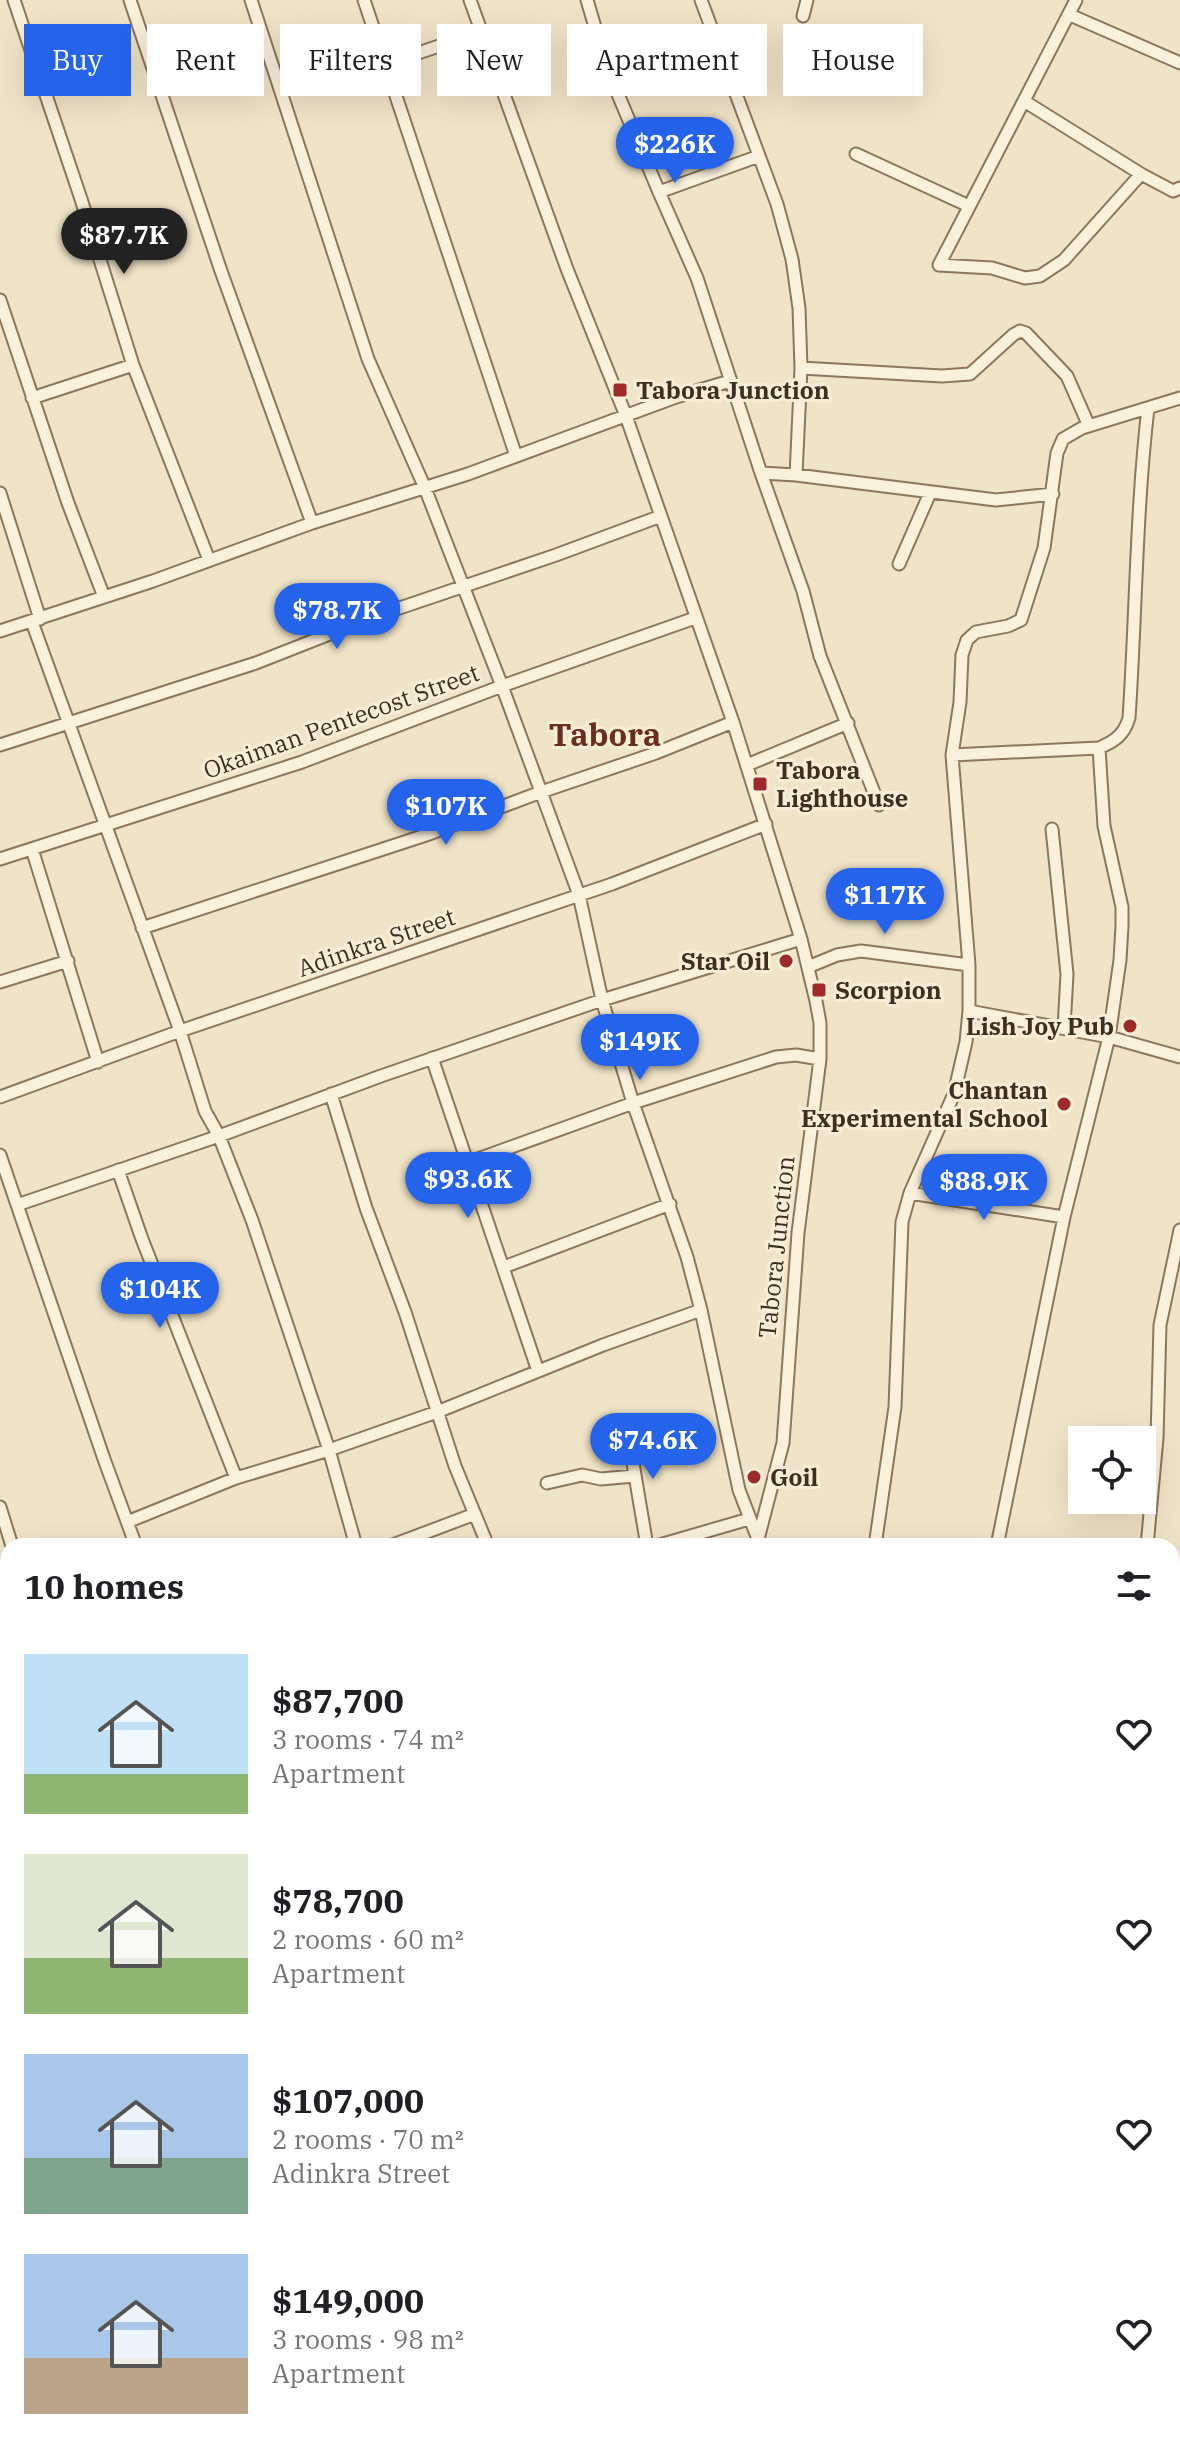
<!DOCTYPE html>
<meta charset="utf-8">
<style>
:root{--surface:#fff;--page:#f6f6f6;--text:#202124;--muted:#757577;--accent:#2563eb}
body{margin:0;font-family:"IBM Plex Serif",serif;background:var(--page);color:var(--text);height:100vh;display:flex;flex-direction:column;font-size:30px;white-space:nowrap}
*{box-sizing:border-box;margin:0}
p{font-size:26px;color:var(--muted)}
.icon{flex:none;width:44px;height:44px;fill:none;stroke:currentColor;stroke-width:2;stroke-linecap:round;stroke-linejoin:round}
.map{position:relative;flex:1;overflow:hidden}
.details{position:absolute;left:0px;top:1538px;width:1180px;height:912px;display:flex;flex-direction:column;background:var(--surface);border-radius:24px 24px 0 0;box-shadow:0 8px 32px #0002}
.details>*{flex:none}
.banner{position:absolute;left:24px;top:24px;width:1132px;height:72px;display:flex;gap:16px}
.buttons{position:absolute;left:1068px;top:1426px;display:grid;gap:16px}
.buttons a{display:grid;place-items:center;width:88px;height:88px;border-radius:0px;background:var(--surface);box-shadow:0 8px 32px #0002;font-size:40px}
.price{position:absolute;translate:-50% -68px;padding:0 18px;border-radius:28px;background:var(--accent);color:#fff;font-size:26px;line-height:52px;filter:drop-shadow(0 2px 4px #0008)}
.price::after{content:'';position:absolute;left:50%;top:48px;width:24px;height:18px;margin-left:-12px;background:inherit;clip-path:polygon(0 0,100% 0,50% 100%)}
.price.selected{background:#222;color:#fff}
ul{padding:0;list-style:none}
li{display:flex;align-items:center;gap:24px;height:200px;padding:0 24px}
li span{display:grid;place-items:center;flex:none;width:224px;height:160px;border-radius:0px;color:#555}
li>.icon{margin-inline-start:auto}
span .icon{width:96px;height:96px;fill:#fffc;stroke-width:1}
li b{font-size:34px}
h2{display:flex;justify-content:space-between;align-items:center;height:96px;padding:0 24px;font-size:34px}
.pill{padding:0 28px;border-radius:0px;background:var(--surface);box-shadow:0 8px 32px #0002;font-size:28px;line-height:72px}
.pill.selected{background:var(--accent);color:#fff}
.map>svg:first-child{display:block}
</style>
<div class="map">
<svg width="1180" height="2450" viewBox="0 0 1180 2450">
<rect width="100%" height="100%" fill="#f0e4c8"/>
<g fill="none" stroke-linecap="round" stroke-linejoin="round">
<defs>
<path id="minor" d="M14 0 81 199 133 365 209 560
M130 0 221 271 312 523
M251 0 368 359 425 488 502 686 579 895 602 1000 633 1103 687 1257 701 1310 739 1490 758 1539
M364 0 516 456
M470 0 567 269 626 416 733 722 801 939 816 1001 820 1023V1059L798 1233 783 1443 758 1539
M587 0 607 68 659 192 697 278 761 473 803 591 820 656 879 805
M701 0 777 204 792 259 799 308 801 368 796 475
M1076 0 939 265 992 268 1025 278 1040 276 1064 260 1141 174
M1070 15 1180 63
M803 16 807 0
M386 64 480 32
M1024 101 1141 174 1173 191 1180 188
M856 154 969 206
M659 192 759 156
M0 300 68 503 104 597
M801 368 942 376 970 374 1013 335 1020 331 1026 333 1067 376 1089 426
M32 398 133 365
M761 473 796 475 996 500 1053 494
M0 493 40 619
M899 564 930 493
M32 622 180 1031 205 1111 219 1136 252 1220 329 1450 356 1546
M0 631 153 581 312 523 468 474 676 397 730 381
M0 745 256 663 373 617 556 555 661 516
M952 755 1099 748C1115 741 1124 735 1129 718 1136 615 1136 511 1148 408
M747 765 848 723
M1052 829 1067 974 1064 1028
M32 849 98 1062
M0 859 302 762 502 686 695 618
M142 928 429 834 541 792 656 753 733 722
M808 967 837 955 861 951 969 965
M0 982 68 961
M969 1011 1109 1037 1120 960 1122 926V907L1104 826 1099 748
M432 1058 538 1371
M331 1094 366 1208 405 1312 455 1466 488 1546
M0 1097 180 1031 612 884 766 824
M0 1155 104 1459 136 1546
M467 1163 633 1103 776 1057 796 1055 820 1059
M118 1170 142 1239 236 1478
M910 1193 1064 1217
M17 1205 219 1136 381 1076 602 1000 801 939
M504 1267 670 1204
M626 1422 647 1546
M547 1483 582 1475 601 1479 634 1476
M0 1507 12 1546
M127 1522 236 1478 329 1450 437 1412 603 1345 701 1310
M390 1546 475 1514
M656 1546 749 1519
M875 1546 895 1407 902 1222 910 1193 954 1094 966 1042 969 1011V965L952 755 960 702 962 655 967 640 976 632 1008 626 1021 620 1044 548 1057 453 1063 439 1082 428 1180 398
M997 1546 1064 1217 1109 1037 1180 1057
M1147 1546 1157 1438 1160 1325 1180 1230
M0 1708 8 1705
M1172 1761 1180 1763
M0 1838 8 1853
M1172 1980 1180 1982
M0 1989 8 1996
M0 2027 8 2018
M1172 2102 1180 2096
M0 2188 8 2179
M1172 2245 1180 2238
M0 2354 8 2345
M0 2360 8 2368
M1172 2389 1180 2382
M92 2442 102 2450
M321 2442 330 2450
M479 2442 488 2450
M690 2442 701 2450
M855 2442 863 2450
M986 2442 994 2450
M1077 2442 1082 2450
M162 2450 171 2442
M633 2450 639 2442
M1107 2450 1116 2442"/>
</defs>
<use href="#minor" stroke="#8d765c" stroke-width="15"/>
<use href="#minor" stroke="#faf1dc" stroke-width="11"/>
</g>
<g fill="#9e2a2b" stroke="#f7eed8" stroke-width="3">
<rect x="612" y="382" width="16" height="16" rx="4"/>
<rect x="752" y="776" width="16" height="16" rx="4"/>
<circle cx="786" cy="961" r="8"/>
<rect x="811" y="982" width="16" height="16" rx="4"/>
<circle cx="1130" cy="1026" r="8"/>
<circle cx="1064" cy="1104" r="8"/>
<circle cx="754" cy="1477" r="8"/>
</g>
<g text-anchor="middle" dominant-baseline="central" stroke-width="6" stroke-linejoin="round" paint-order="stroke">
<g font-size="24" font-weight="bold" fill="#3d2e20" stroke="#f7eed8" text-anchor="start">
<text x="636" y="390">Tabora Junction</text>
<text x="776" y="770">Tabora<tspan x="776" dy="28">Lighthouse</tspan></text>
<text x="770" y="961" text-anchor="end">Star Oil</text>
<text x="835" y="990">Scorpion</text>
<text x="1114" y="1026" text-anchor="end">Lish Joy Pub</text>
<text x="1048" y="1090" text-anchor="end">Chantan<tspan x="1048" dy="28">Experimental School</tspan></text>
<text x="770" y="1477">Goil</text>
</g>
<g font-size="24" fill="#3d2e20" stroke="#f7eed8">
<text transform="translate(341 721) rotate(-20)">Okaiman Pentecost Street</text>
<text transform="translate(376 942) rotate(-19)">Adinkra Street</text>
<text transform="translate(776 1247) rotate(-84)">Tabora Junction</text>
</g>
<g font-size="32" font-weight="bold" fill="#6b2e1e" stroke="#f7eed8">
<text x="605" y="734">Tabora</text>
</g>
</g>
</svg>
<div class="buttons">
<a><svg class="icon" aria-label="locate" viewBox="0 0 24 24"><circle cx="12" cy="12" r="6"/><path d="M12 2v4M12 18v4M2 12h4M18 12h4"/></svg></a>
</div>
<b class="price" style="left:675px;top:185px">$226K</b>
<b class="price selected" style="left:124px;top:276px">$87.7K</b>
<b class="price" style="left:337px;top:651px">$78.7K</b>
<b class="price" style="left:446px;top:847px">$107K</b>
<b class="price" style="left:885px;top:936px">$117K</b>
<b class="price" style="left:640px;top:1082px">$149K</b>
<b class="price" style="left:468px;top:1220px">$93.6K</b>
<b class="price" style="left:984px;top:1222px">$88.9K</b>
<b class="price" style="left:160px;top:1330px">$104K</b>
<b class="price" style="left:653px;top:1481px">$74.6K</b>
<div class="banner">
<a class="pill selected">Buy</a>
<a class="pill">Rent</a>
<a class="pill">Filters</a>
<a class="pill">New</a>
<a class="pill">Apartment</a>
<a class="pill">House</a>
</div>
<section class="details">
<h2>10 homes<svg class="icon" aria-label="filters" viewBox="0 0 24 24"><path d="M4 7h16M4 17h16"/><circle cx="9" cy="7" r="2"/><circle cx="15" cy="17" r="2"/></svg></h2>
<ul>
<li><span style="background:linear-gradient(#bfe0f5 75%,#8fb573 0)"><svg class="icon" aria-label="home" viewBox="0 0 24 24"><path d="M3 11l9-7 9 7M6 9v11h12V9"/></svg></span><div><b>$87,700</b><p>3 rooms · 74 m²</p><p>Apartment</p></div><svg class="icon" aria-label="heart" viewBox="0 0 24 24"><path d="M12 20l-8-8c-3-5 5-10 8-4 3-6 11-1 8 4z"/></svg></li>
<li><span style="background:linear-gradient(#dfe7d0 65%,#8fb573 0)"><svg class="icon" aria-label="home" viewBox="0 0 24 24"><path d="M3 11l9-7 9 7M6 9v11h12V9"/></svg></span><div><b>$78,700</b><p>2 rooms · 60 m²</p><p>Apartment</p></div><svg class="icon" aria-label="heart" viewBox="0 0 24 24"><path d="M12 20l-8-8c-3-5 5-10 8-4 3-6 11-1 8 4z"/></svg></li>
<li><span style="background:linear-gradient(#a9c7e8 65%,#7fa58c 0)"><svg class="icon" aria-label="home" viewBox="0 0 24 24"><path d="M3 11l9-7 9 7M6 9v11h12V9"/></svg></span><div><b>$107,000</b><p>2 rooms · 70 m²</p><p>Adinkra Street</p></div><svg class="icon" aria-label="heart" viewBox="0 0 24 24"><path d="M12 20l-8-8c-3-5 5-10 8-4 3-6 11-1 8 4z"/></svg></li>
<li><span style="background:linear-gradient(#a9c7e8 65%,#b9a48a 0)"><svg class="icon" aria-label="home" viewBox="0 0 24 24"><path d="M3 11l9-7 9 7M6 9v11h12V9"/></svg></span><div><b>$149,000</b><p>3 rooms · 98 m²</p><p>Apartment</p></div><svg class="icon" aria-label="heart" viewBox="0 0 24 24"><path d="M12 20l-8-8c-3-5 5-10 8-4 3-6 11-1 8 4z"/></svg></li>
</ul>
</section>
</div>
